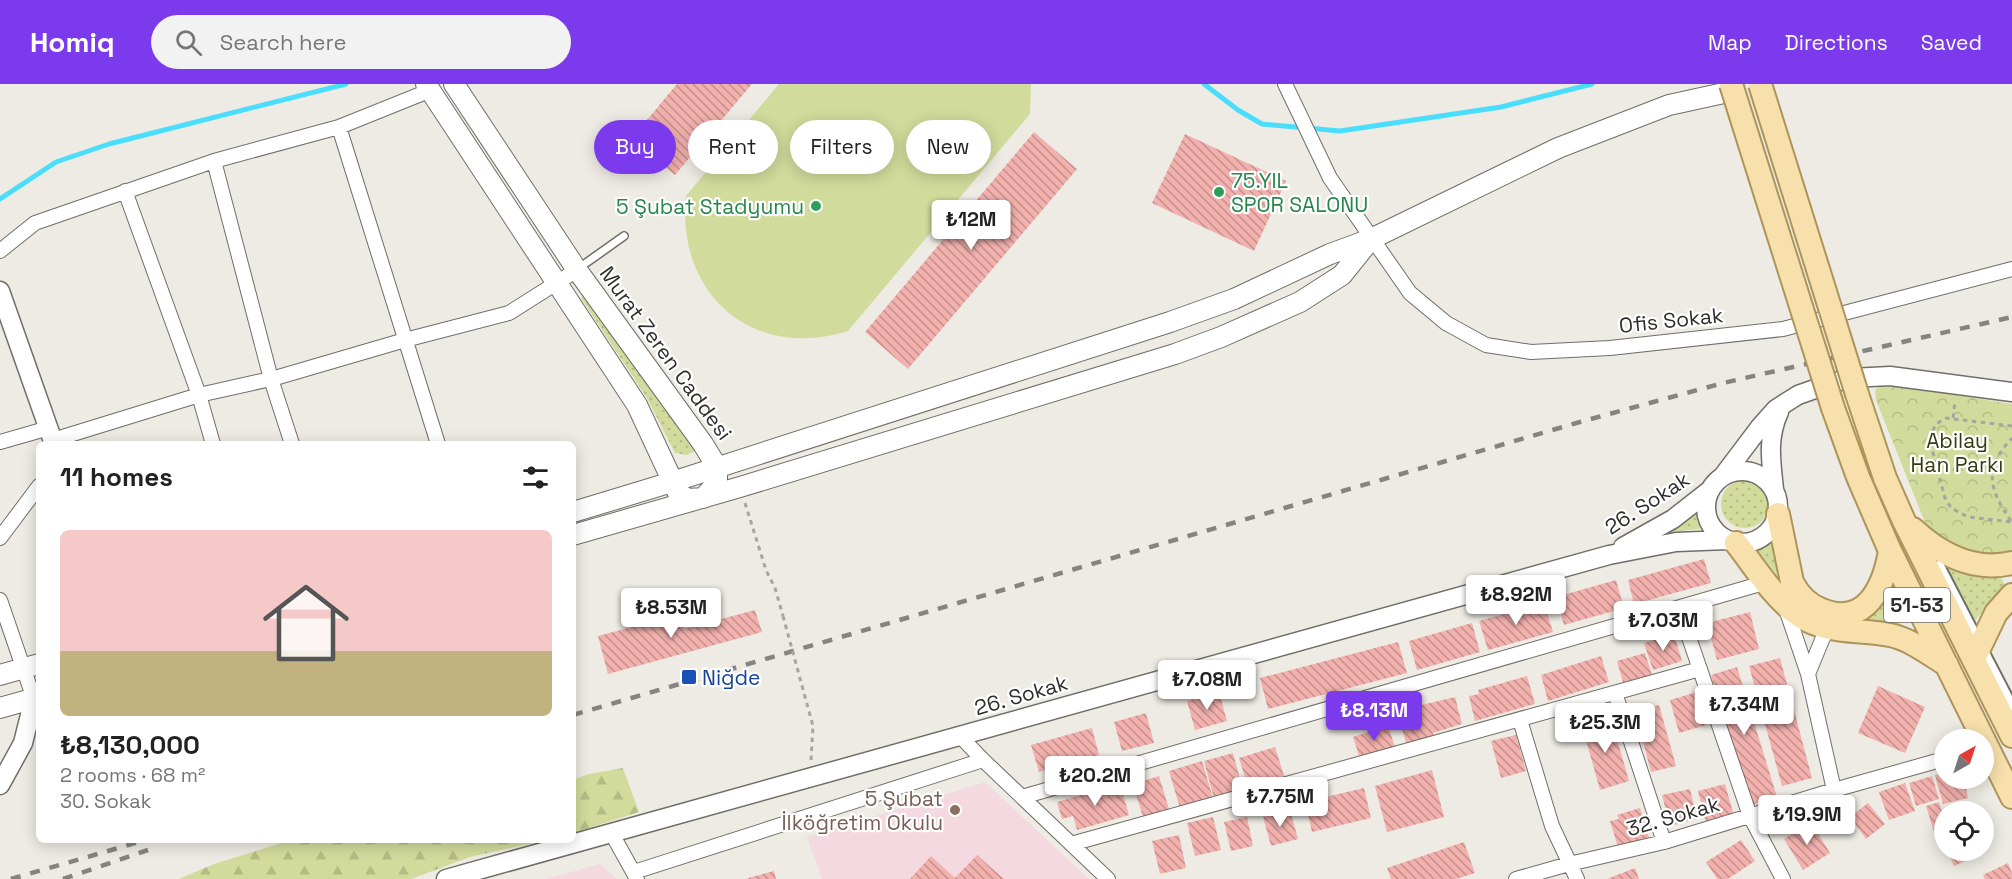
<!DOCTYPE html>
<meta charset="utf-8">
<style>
:root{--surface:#fff;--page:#f2f2f2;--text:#222;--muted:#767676;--line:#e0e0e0;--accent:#7c3aed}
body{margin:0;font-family:"Space Grotesk",sans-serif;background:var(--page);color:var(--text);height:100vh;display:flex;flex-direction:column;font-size:22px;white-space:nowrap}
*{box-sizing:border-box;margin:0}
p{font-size:20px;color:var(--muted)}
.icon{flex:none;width:33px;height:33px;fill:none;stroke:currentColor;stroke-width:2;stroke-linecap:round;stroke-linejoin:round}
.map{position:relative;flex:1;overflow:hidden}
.details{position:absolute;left:36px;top:357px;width:540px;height:402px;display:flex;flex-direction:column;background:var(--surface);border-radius:9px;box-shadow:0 3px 15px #0003}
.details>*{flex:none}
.guide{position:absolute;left:594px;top:36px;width:570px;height:54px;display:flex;gap:12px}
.needle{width:39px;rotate:39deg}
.controls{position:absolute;left:1934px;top:645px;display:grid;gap:12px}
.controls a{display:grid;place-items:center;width:60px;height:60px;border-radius:50%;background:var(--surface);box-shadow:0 3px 15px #0003;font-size:30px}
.price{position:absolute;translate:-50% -51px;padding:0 14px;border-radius:6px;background:#fff;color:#222;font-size:20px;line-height:39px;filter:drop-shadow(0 2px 3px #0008)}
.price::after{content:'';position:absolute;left:50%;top:36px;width:18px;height:14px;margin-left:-9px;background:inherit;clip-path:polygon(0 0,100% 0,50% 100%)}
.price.selected{background:var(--accent);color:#fff}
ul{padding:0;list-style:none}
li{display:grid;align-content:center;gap:12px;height:318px;padding:0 24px}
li+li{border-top:2px solid var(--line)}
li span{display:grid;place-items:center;height:186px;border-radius:9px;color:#555}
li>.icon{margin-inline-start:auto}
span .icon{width:108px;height:108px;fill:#fffc;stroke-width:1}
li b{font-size:26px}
h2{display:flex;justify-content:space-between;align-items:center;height:72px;padding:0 24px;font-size:26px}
.tag{padding:0 21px;border-radius:27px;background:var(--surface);box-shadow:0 3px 15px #0003;font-size:21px;line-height:54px}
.tag.selected{background:var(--accent);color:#fff}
header{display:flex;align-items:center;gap:36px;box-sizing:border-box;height:84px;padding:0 30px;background:var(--accent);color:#fff}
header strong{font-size:28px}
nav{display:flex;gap:33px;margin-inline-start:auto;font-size:21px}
.search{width:420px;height:54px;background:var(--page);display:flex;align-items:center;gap:15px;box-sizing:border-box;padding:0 21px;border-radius:33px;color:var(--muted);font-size:22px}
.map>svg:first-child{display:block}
</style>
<header>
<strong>Homiq</strong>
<div class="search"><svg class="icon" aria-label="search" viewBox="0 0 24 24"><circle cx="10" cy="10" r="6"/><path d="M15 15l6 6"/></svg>Search here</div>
<nav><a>Map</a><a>Directions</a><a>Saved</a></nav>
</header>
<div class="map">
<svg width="2012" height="795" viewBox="0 0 2012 795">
<defs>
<pattern id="grass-dots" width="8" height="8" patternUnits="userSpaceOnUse" patternTransform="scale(1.5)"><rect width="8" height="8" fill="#d1db9b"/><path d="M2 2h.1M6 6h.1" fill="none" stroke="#b4bc86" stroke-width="1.8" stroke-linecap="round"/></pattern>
<pattern id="forest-firs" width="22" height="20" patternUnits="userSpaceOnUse" patternTransform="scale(1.5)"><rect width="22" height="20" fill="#d1db9b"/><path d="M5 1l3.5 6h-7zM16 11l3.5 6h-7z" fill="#b4bc86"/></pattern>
<pattern id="park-crowns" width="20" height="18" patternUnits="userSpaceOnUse" patternTransform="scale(1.5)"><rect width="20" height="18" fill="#d1db9b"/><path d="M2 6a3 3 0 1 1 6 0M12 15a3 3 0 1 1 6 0" fill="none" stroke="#b4bc86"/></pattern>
<pattern id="building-back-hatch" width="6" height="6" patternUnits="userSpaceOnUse" patternTransform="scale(1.5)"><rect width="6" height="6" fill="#f2b1ad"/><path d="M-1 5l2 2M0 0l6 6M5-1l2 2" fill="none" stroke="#c4908d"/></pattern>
</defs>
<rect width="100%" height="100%" fill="#eeebe4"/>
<path fill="#f4dae0" d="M985 698 1089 795H822L807 753Z
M600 780 617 795H546Z"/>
<path fill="url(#grass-dots)" d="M585 211 695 365V367L687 371 675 369 647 314 581 214Z
M1721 420a24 24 0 1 1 48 0a24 24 0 1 1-48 0Z
M1699 428 1706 444 1670 448Z
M1775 455 1786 502 1755 463Z
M1944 482 1980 494H2001L2005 501 1972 540Z
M1888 510 1902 544 1879 538H1864L1863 533Z"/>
<path fill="url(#forest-firs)" d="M623 684 639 728 573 749V696L589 690Z
M291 756H546L470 773 411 795H179L214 780Z"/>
<path fill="url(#park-crowns)" d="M1883 299 2012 320V473L2002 477 1932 456 1876 316 1875 306Z"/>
<path fill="#d1db9b" d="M779 0H1031L1030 30 848 247C752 277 676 210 686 112Z"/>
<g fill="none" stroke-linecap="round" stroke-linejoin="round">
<path stroke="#4bdefc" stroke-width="5" d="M1204 0 1238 26 1262 40 1340 47 1501 23 1592 0
M0 115 56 78 109 60 346 0"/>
</g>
<path fill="url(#building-back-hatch)" d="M677 0H752L675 91 631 55Z
M1034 48 1077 85 908 285 865 248Z
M1185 50 1286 97 1254 167 1152 119Z
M1704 475 1711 499 1634 520 1628 496Z
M1616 496 1624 524 1564 541 1556 513Z
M1544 519 1553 548 1488 566 1479 537Z
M755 526 762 548 608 590 598 552 680 530 684 545Z
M1750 528 1759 565 1717 576 1707 539Z
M1472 539 1480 568 1417 586 1409 557Z
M1674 550 1682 577 1653 586 1644 559Z
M1398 558 1407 589 1268 625 1260 594Z
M1645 569 1653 594 1624 602 1617 577Z
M1601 572 1609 598 1548 617 1541 591Z
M1780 574 1812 694 1782 702 1749 582Z
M1737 583 1777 713 1751 721 1711 591Z
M1527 592 1535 620 1475 637 1469 612 1479 610 1478 606Z
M1878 602 1925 623 1905 669 1858 649Z
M1219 608 1227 637 1195 646 1187 617Z
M1697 608 1706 641 1679 649 1670 616Z
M1455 613 1462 640 1433 649 1434 654 1407 662 1397 627Z
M1659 621 1676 682 1651 688 1635 627Z
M1146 629 1154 659 1122 667 1114 638Z
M1611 634 1629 697 1600 706 1582 642Z
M1388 642 1395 663 1360 675 1353 653Z
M1092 644 1099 671 1039 688 1031 661Z
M1516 651 1526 687 1501 694 1491 657Z
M1275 663 1285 695 1249 706 1239 674Z
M1233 669 1243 706 1214 714 1204 677Z
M1202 677 1213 714 1180 724 1169 687Z
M1432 686 1444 733 1387 748 1375 702Z
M1944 689V694H1964L1968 714 1943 720 1935 691Z
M1159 692 1169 725 1143 733 1133 700Z
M1932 692 1939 715 1916 722 1909 699Z
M1905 699 1915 727 1889 736 1879 708Z
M1120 700 1129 731 1077 746 1073 732 1062 735 1057 718Z
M1725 700 1734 732 1706 739 1698 707Z
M1364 704 1371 734 1312 748 1305 718Z
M1690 705 1697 735 1670 742 1662 711Z
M1939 718 1944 734V749L1935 751 1926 722Z
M1868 719 1885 740 1866 755 1850 733Z
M1640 724 1649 753 1618 763 1610 737 1619 735 1617 731Z
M1290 726 1298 755 1271 762 1263 733Z
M1213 733 1221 766 1195 772 1187 739Z
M1247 733 1253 762 1231 767 1224 738Z
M1811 738 1830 769 1803 786 1784 755Z
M1179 751 1186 784 1160 790 1152 757Z
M1741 756 1755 777 1728 795H1717L1706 778Z
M1464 758 1475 789 1456 795H1391L1387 784Z
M1983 762 1986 768 1954 782 1947 766H1983Z
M977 771 1004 795H910L931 772 955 794Z
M2008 779 2012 789V795H1985L1983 791Z
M1635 784 1639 795H1607Z
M774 787 776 795H748V794Z"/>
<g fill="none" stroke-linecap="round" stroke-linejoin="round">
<defs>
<path id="service" d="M579 184 624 152"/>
<path id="pedestrian" d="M1939 482 2012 623"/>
<path id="minor" d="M1285 0 1330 94 1410 209 1446 239 1486 261 1531 268 1610 264 1783 245 2012 185
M339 43 438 360
M214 77 271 295 292 360
M125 107 199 311 213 360
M0 167 35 139 214 77 339 43 431 6
M53 356 199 311 275 294 405 256 509 229 577 186
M0 358 49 344
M0 454 39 402
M0 516 34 615
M1785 522 1808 590 1834 706
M1679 524 1750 732 1783 795
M1808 590 1827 544
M1615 609 1664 758
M1520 636 1552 742 1577 795
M960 652 983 676 1108 795
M1022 713 1767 498
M612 750 637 795
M1071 760 1700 585
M634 788 983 676
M1516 795 1569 780 1664 758 1834 706 1944 675"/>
<path id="tertiary" d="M0 207 54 360
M1706 423a36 36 0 1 1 72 0a36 36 0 1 1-72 0Z
M1723 392 1760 343 1776 325 1798 311 1832 299 1851 294 1890 292 2012 308
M1774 405C1771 377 1767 354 1779 328
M1623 463 1673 435 1710 406
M0 701 23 659 34 615
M446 795 1609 471 1676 458 1727 456"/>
<path id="secondary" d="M426 0 637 321 678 409 688 415 703 414 717 399V383L703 360 577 186 454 0
M573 428 672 398 1170 238 1234 215 1330 170 1371 155 1558 64 1669 21 1733 7
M573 451 740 403 1175 270 1221 253 1300 218 1342 191 1371 155
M0 591 39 580
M0 624 39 613"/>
<path id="primary" d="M1857 310 1885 394 1904 437 2012 652
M1833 324 1858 393 1890 467 2012 713
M1778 430 1792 498C1799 512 1808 521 1822 526 1866 544 1884 502 1890 467
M1913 445C1941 471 1974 488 2012 479
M1736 459C1755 483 1774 515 1800 532 1827 550 1859 545 1890 551 1910 555 1929 570 1947 581
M1974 575 1996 529 2012 511"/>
</defs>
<use href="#service" stroke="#716e68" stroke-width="10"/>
<use href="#pedestrian" stroke="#716e68" stroke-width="14"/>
<use href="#minor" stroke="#716e68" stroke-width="16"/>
<use href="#tertiary" stroke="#716e68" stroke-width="21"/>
<use href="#secondary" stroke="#716e68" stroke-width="22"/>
<use href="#primary" stroke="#ad945a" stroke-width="26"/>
<path stroke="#a7a5a0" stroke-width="3" stroke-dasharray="4.5 4.5" stroke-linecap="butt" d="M1953 334 1955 318
M2012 342 1946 334 1936 340 1929 354 1945 414 1951 424 1968 433 2012 438
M745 419 766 486 775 504 783 532
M2011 437C1989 405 1983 385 2012 354
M811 676 813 642"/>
<use href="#service" stroke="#fff" stroke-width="7"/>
<use href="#pedestrian" stroke="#fff" stroke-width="10"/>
<use href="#minor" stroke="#fff" stroke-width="14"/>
<use href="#tertiary" stroke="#fff" stroke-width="18"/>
<use href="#secondary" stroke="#fff" stroke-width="20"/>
<use href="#primary" stroke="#f7e0ac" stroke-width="22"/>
<path stroke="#868480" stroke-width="4.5" stroke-dasharray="10 10" stroke-linecap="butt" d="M573 631 1580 338 1723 299 2012 233
M11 795 146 756
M63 795 148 766"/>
<defs>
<path id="primary-bridge" d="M1731 0 1833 324
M1760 0 1857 310"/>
</defs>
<use href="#primary-bridge" stroke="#ad945a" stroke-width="26" stroke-linecap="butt"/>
<path stroke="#a7a5a0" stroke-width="3" stroke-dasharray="4.5 4.5" stroke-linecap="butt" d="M783 532 813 642"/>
<use href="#primary-bridge" stroke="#f7e0ac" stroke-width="22"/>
</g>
<g fill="#2e9e5b" stroke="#fff" stroke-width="2">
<circle cx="1219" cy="108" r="6"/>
<circle cx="816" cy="122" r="6"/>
</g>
<rect fill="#1a4fb4" stroke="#fff" stroke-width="2" x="681" y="585" width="16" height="16" rx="3"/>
<circle fill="#8d6e63" stroke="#fff" stroke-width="2" cx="955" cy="726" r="6"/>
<g text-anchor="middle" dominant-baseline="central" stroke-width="4.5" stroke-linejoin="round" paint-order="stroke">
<rect fill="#fff" stroke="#6d6c6b" stroke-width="1.5" x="1884" y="504" width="66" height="34" rx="4.5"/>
<g font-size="20" font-weight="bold" fill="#2e2d2b">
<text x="1917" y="521">51-53</text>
</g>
<g font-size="21" fill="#27864d" stroke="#fff" text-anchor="start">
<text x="1231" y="96">75.YIL<tspan x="1231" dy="24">SPOR SALONU</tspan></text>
<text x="804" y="122" text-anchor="end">5 Şubat Stadyumu</text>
</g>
<g font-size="21" fill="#2e2d2b" stroke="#fff">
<text transform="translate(1671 236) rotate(-6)">Ofis Sokak</text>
<text transform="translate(666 269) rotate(54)">Murat Zeren Caddesi</text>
<text transform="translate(1647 419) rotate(-33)">26. Sokak</text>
<text transform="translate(1021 611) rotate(-16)">26. Sokak</text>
<text transform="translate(1673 732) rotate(-16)">32. Sokak</text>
</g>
<g font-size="21" fill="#363b11" stroke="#fff">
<text x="1957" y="356">Abilay<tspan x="1957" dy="24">Han Parkı</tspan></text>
</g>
<g font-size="21" fill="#164399" stroke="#fff" text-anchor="start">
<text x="702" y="593">Niğde</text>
</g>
<g font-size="21" fill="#785e54" stroke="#fff" text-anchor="end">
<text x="943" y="714">5 Şubat<tspan x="943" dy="24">İlköğretim Okulu</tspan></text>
</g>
</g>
</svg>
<div class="controls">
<a><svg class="needle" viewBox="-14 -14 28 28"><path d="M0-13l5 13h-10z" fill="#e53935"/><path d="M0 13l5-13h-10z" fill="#767676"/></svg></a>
<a><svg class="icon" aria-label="locate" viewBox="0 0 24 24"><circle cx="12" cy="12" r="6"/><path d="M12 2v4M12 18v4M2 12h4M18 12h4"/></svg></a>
</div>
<b class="price" style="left:971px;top:167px">₺12M</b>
<b class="price" style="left:1516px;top:542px">₺8.92M</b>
<b class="price" style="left:671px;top:555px">₺8.53M</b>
<b class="price" style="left:1663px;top:568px">₺7.03M</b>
<b class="price" style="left:1207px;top:627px">₺7.08M</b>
<b class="price" style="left:1744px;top:652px">₺7.34M</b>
<b class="price selected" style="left:1374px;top:658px">₺8.13M</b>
<b class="price" style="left:1605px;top:670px">₺25.3M</b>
<b class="price" style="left:1095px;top:723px">₺20.2M</b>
<b class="price" style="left:1280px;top:744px">₺7.75M</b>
<b class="price" style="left:1807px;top:762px">₺19.9M</b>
<div class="guide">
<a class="tag selected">Buy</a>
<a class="tag">Rent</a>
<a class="tag">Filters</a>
<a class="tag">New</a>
</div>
<section class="details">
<h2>11 homes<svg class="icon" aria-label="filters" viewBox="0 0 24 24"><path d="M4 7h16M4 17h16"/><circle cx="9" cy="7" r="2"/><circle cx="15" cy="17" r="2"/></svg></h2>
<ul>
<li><span style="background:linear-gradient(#f6c9c9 65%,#c2b280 0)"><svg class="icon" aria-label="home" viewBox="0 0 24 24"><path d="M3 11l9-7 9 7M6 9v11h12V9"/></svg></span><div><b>₺8,130,000</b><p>2 rooms · 68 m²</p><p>30. Sokak</p></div></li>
</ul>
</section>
</div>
